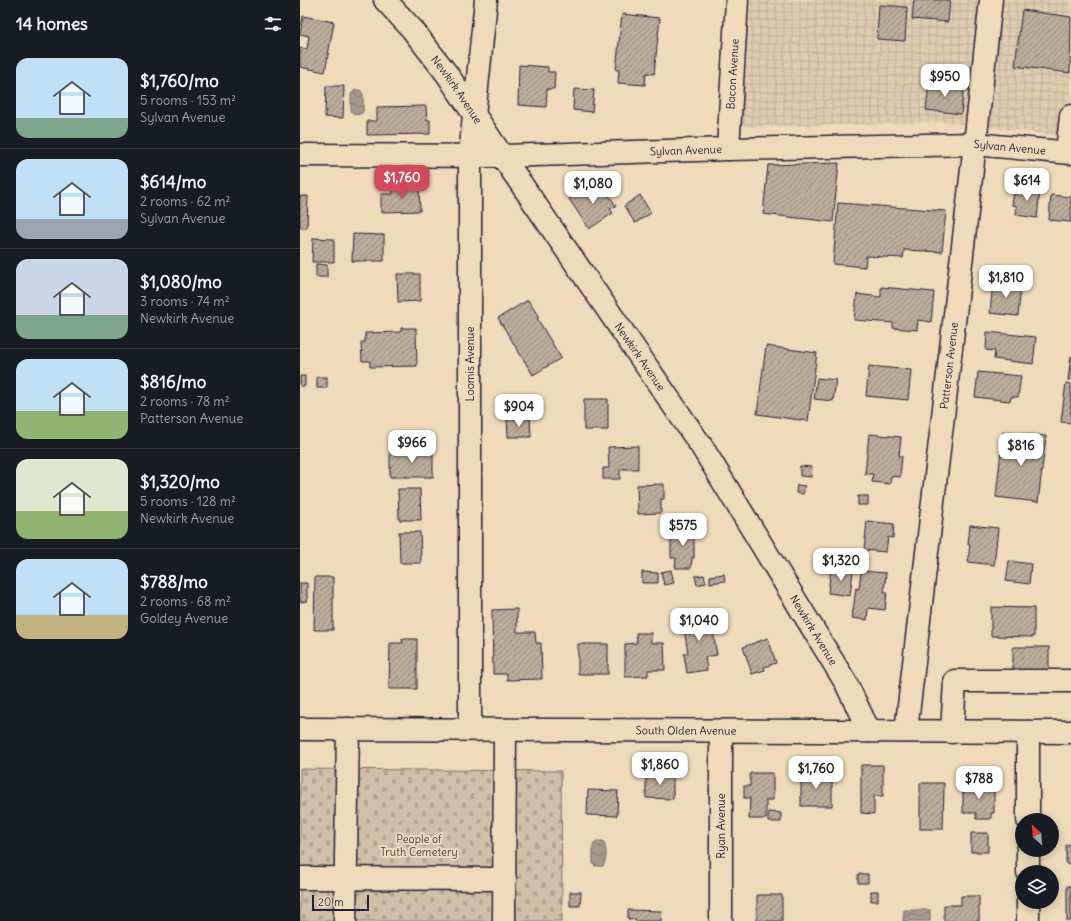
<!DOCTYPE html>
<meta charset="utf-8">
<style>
:root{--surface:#171b24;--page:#20242c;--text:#f1f3f6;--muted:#9ea1a6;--line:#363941;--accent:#d1495b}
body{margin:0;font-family:Delius,sans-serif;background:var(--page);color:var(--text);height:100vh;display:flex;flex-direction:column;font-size:15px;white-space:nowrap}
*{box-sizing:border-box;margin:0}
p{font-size:13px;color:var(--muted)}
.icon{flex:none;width:22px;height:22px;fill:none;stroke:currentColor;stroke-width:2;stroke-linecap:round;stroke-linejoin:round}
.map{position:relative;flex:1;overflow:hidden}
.drawer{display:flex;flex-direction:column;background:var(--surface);width:300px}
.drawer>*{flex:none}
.needle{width:26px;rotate:334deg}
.controls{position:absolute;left:715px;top:813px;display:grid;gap:8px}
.controls a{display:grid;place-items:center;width:44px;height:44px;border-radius:50%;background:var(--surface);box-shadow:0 2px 10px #0003;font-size:20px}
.scale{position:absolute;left:12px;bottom:10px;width:57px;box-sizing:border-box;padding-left:4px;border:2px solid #22223b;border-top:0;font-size:11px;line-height:14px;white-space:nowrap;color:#22223b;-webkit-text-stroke:3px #efdab9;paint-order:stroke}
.price{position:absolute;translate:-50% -34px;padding:0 9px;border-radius:8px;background:#fff;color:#222;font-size:13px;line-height:26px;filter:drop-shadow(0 1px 2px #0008)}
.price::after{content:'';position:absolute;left:50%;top:24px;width:12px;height:9px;margin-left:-6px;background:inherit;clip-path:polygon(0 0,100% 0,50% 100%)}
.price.current{background:var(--accent);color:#fff}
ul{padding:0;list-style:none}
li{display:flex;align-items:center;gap:12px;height:100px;padding:0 16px}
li+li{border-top:1px solid var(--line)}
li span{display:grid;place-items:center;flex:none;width:112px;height:80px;border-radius:12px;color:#555}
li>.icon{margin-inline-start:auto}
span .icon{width:48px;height:48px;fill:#fffc;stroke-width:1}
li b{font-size:17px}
h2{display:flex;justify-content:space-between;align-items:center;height:48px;padding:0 16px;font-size:17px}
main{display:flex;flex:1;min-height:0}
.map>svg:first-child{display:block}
</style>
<main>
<section class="drawer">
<h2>14 homes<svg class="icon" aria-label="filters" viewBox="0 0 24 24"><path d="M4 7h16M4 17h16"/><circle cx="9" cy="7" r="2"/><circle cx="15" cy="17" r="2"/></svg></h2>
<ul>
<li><span style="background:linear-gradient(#bfe0f5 75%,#7fa58c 0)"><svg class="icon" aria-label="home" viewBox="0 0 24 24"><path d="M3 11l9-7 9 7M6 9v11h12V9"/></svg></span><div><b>$1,760/mo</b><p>5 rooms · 153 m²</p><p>Sylvan Avenue</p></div></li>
<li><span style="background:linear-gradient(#bfe0f5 75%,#9aa5b1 0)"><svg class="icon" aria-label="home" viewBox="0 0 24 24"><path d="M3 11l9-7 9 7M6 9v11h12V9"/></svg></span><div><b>$614/mo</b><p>2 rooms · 62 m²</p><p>Sylvan Avenue</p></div></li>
<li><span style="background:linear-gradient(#c9d6e8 70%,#7fa58c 0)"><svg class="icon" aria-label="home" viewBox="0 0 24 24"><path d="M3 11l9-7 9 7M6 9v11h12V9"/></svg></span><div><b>$1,080/mo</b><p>3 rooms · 74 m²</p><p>Newkirk Avenue</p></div></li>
<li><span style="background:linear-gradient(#bfe0f5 65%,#8fb573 0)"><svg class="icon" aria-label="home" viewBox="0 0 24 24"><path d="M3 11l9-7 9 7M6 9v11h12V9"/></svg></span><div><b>$816/mo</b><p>2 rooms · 78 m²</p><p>Patterson Avenue</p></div></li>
<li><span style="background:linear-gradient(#dfe7d0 65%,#8fb573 0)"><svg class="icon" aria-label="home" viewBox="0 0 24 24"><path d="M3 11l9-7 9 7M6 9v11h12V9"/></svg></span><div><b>$1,320/mo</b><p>5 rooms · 128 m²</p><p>Newkirk Avenue</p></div></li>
<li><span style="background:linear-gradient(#bfe0f5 70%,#c2b280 0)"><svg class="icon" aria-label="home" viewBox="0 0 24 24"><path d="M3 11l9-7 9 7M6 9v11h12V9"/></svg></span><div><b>$788/mo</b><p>2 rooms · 68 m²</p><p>Goldey Avenue</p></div></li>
</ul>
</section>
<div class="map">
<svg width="771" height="921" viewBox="0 0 771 921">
<defs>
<pattern id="industrial-grid" width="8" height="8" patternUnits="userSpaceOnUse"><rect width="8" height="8" fill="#e0ccb0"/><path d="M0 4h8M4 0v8" fill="none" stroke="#c0af98"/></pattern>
<pattern id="cemetery-stones" width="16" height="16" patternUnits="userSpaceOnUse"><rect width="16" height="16" fill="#d1bfa7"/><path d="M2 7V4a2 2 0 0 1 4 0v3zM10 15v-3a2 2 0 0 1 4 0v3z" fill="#b3a491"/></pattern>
<pattern id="water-waves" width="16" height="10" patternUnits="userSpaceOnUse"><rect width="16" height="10" fill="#a6998c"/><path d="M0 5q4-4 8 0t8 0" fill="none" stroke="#877c74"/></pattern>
<pattern id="building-hatch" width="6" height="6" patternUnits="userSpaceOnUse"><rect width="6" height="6" fill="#bcac9a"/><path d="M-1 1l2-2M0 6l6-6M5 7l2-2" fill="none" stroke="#988c7f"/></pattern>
</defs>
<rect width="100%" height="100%" fill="#efdab9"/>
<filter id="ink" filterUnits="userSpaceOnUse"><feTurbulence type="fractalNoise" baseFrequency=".025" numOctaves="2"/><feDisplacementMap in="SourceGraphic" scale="8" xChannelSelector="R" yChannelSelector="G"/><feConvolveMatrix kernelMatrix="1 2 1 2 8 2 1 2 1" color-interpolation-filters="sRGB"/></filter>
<g filter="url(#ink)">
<path fill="url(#industrial-grid)" d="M449 0H771V137L646 122 446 127 440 122 438 82Z"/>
<path fill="url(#cemetery-stones)" stroke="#7a7071" d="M0 769 261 771 262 921H0Z"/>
<path fill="url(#water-waves)" stroke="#71696c" d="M55 90H60L63 94V112L60 114 57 115 52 112 51 109V94Z
M296 841H303C307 847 307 859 303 866H295L293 863V844Z
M604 910H630V921H603Z"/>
<path fill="url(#building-hatch)" stroke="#22223b" d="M614 0H650L648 22 612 19Z
M579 5 607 7 605 41 577 39Z
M722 10 771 17 770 73 715 66Z
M322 14 360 18 354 74 346 73 345 85 318 83 319 70H316Z
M3 16 34 22 25 72 0 67V48L7 49 9 36 0 34Z
M219 65 248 67V72H255L254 89H247L246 107 218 105Z
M629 83 664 86 661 114 626 110Z
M26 86H44L43 118 25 117Z
M274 89 294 90 292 112 273 110Z
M126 106 127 120H130V134L67 135V121H77V107Z
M539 163 533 222 463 214 468 165Z
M99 182H109L110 187H119L120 211 81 212V194H93V187H99Z
M293 183 301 195 306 191 316 206 310 209 313 213 289 229 269 199Z
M715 187 740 189 737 218 716 215 717 206 712 205Z
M340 195 351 213 335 223 324 206Z
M751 195 771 197V222L749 220Z
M0 196H8L7 228H0Z
M538 203 646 211 642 252 604 250 603 258 566 256 565 267 533 264Z
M53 234 84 235V261H52Z
M13 238 34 239V262H12Z
M16 264 27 265V277H16Z
M97 274H120V301L98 302Z
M693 282 721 285 718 316 690 313Z
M581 287 634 292 631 322 618 320 617 330 593 328V323L554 320 557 294 581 297Z
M228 300 239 317 237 318 261 358 233 375 198 318Z
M101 328H116L117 366 70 367V361H62L61 342H65V333L101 332Z
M687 332 736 337 733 364 694 359 695 351 686 350Z
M466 346 517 353 508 421 457 414Z
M771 356V380H768Z
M569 366 611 370 608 400 566 396Z
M678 372 721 376 718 397H711L710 401 675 397Z
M0 376H5V386H0Z
M17 377H27V388H17Z
M517 378 536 380 533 401 514 399Z
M766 383 771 384V423L761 422Z
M284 399H308V430H284Z
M230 418 231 437H208L207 419Z
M703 432 746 436 738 502 696 497Z
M569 434 601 437 599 456H602L600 477 591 476 590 484 572 482 573 474H565Z
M338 446V469H320V479H303V468H309L308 447Z
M133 450V477H90V451Z
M500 466 512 467 511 477 500 476Z
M364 484V499H361V513L338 514 337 485Z
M497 485 505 486 503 494 496 493Z
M98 489H120L121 520H99Z
M558 496H568V505H558Z
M567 521 594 524 593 538 588 537 586 552 564 550Z
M670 525 698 528 694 565 668 562 670 544H668Z
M371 529H394V558H392L391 568H375L376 558H371Z
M99 532H120L121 563H100Z
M709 561 731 564 729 584 706 581Z
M531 569 553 571 550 596 528 593Z
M371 570 374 583 364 585 361 572Z
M561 571 586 573 584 592H587L585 610 568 608 567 620 552 618 556 588 559 589Z
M342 572 358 573V583H342Z
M424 574 425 581 410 583V576Z
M404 575 406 583 397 585 395 576Z
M15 577H33V630H14Z
M0 583H7V601L0 602Z
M691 607 734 608V637L691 636Z
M217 609V632H235L236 643H241L242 679 207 680V674H193L192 610Z
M410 613 417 655 405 657 407 670 387 673 384 654 388 653 382 618Z
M336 633H351V643H364L365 670H348V676L325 677V644L337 643Z
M468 638 476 663 464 667 465 670 452 674 443 647Z
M102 639H117V689H89L90 643H103Z
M278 644H308V674H278Z
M713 647H749V689H713Z
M561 765H583V796H574V814L561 813Z
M346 772 373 773V799L346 798Z
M450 773H473V800H466V819H449L450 798H444V786H450Z
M501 773H532V806H501Z
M620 783H644L643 829H620Z
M663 783 694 784V813H691V819H676V813H663Z
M288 790 318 791 317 816 287 815Z
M468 812 481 813V822H468Z
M671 833H688V852H671Z
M771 844V864H766V845Z
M558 874H568V883H558Z
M767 886H771V921H767Z
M571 891H578V901H571Z
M270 892H281L280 906H270Z
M457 895H482V921H457Z
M661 896H679V921H644V905H661Z
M328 910 362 911 361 921H335L336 919H328Z"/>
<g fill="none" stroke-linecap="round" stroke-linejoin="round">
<defs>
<g id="minor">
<path id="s1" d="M85 0 112 29 147 74 202 156 402 447 546 683 569 731"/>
<path id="s2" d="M428 149 437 0"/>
<path d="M767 152 771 116"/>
<path id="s3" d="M0 155 202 156 428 149 675 144 771 153"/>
<path d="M170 729V155L186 0"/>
<path d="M421 731V921"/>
<path id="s4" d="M606 731 675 144 691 0"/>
<path d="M652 732 655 681H771"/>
<path d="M728 820V732"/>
<path d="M728 872V850"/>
<path d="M0 878 205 879"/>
<path d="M45 921 48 729"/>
<path d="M204 921 205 730"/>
<path d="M728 921V902"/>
</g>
<g id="major">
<path id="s5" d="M0 729 771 732"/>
</g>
</defs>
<use href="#minor" stroke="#22223b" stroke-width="25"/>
<use href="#major" stroke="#22223b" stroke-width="25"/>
<use href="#minor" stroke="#efdab9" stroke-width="22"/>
<use href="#major" stroke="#efdab9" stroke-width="22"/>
</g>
</g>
<g text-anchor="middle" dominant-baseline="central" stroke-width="4" stroke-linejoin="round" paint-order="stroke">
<g font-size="11" fill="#22223b" stroke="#efdab9">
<text stroke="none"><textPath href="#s2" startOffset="75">Bacon Avenue</textPath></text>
<text stroke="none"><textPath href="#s1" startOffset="115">Newkirk Avenue</textPath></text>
<text stroke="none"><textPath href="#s3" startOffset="710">Sylvan Avenue</textPath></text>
<text stroke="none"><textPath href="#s3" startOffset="386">Sylvan Avenue</textPath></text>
<text stroke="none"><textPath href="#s1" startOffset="439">Newkirk Avenue</textPath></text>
<text transform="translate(170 364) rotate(-90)">Loomis Avenue</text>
<text stroke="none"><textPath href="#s4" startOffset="368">Patterson Avenue</textPath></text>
<text stroke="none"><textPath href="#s1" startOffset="763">Newkirk Avenue</textPath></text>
<text stroke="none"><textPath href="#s5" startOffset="386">South Olden Avenue</textPath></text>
<text transform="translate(421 826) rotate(-90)">Ryan Avenue</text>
</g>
<g font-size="11" fill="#454151" stroke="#efdab9">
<text x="119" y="839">People of<tspan x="119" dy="13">Truth Cemetery</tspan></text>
</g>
</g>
</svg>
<div class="controls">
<a><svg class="needle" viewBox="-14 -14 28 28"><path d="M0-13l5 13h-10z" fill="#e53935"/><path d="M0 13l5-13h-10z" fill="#9ea1a6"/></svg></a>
<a><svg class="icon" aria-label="layers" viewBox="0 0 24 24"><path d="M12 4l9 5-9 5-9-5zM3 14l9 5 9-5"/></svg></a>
</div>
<div class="scale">20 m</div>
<b class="price" style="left:645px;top:98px">$950</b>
<b class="price current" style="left:102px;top:199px">$1,760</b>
<b class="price" style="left:727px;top:202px">$614</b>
<b class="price" style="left:293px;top:205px">$1,080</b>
<b class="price" style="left:706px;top:299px">$1,810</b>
<b class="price" style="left:219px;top:428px">$904</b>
<b class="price" style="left:112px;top:464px">$966</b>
<b class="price" style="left:721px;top:467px">$816</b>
<b class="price" style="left:383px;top:547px">$575</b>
<b class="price" style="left:541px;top:582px">$1,320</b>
<b class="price" style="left:399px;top:642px">$1,040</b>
<b class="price" style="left:360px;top:786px">$1,860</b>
<b class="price" style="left:516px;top:790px">$1,760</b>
<b class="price" style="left:679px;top:800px">$788</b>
</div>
</main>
